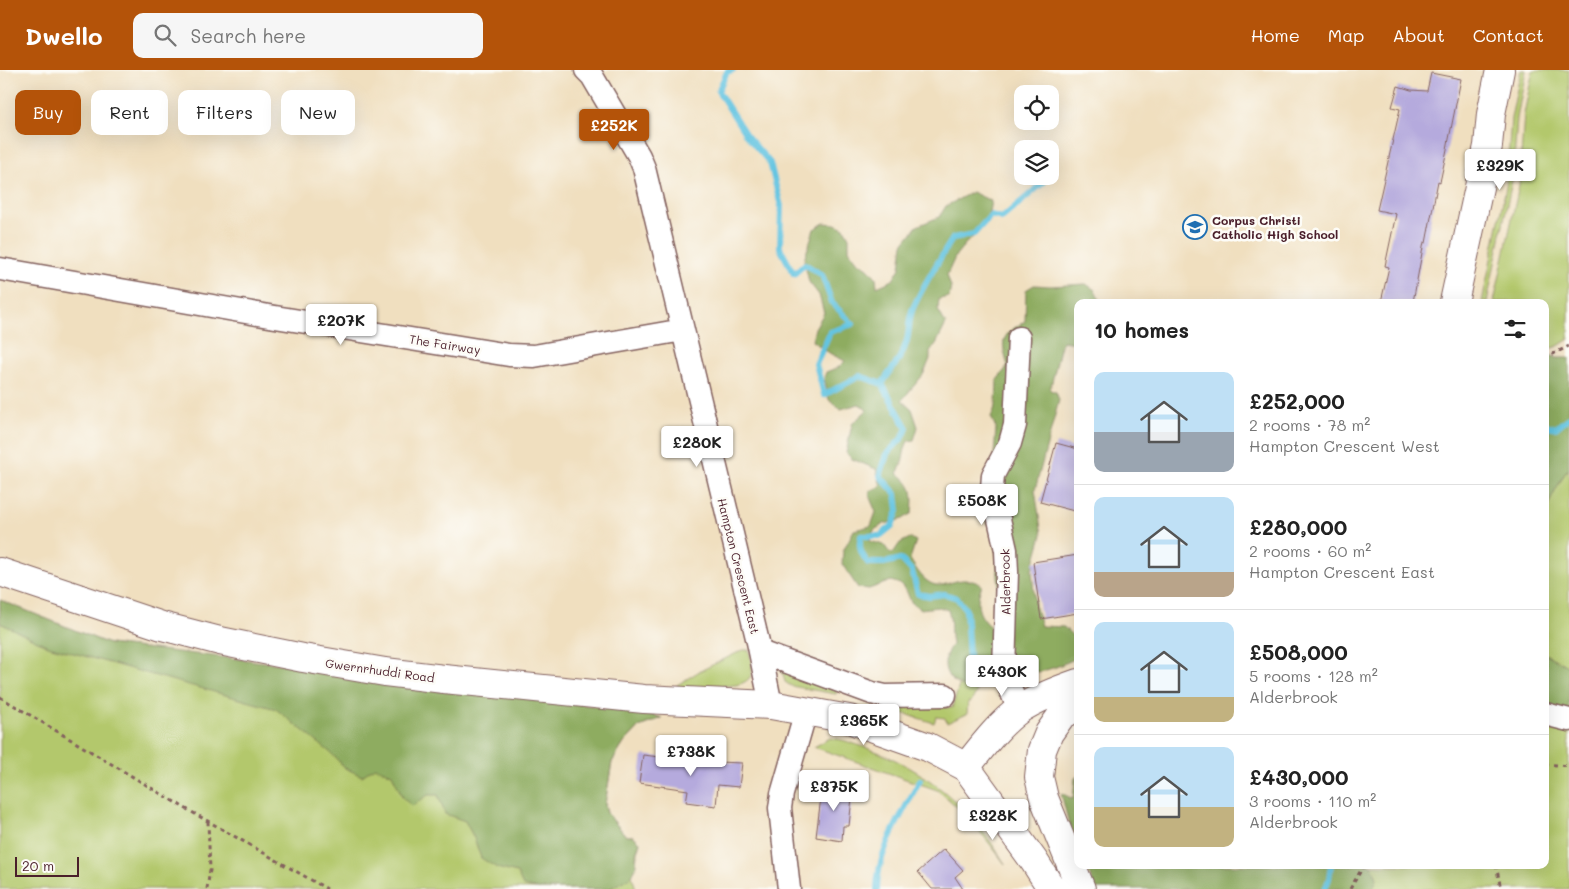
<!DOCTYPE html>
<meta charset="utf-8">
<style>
:root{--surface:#fff;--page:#f6f6f6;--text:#222;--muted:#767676;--line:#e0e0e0;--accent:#b45309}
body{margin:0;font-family:Mali,sans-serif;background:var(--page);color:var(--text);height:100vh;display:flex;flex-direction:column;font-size:19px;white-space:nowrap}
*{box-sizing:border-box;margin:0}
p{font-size:16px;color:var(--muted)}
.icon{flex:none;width:28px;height:28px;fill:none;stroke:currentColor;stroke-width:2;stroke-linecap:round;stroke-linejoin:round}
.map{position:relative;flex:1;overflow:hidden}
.details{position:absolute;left:1074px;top:229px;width:475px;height:570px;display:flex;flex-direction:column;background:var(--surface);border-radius:10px;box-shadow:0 5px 20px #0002}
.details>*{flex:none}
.banner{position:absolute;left:15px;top:20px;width:475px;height:45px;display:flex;gap:10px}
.buttons{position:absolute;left:1014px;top:15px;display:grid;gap:10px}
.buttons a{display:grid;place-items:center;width:45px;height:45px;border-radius:10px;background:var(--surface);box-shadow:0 5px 20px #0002;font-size:25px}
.scale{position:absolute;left:15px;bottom:12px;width:64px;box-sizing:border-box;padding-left:5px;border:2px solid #4a1f2b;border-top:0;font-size:14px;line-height:18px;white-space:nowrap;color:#4a1f2b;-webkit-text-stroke:4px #fdfcf7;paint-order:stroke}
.price{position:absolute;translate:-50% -42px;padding:0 11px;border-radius:5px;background:#fff;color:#222;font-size:16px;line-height:32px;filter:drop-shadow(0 1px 2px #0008)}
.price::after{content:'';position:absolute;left:50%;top:30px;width:15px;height:11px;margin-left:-8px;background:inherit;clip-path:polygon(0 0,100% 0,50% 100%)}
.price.current{background:var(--accent);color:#fff}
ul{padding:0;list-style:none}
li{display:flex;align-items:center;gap:15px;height:125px;padding:0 20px}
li+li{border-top:1px solid var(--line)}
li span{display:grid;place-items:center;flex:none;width:140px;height:100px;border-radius:10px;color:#555}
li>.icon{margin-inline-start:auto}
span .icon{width:60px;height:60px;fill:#fffc;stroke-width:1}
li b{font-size:21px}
h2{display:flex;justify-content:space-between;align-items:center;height:60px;padding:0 20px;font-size:21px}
.tag{padding:0 18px;border-radius:10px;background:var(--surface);box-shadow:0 5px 20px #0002;font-size:18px;line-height:45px}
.tag.current{background:var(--accent);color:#fff}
header{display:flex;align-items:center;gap:30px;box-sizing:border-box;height:70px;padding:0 25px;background:var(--accent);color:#fff}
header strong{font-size:24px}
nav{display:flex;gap:28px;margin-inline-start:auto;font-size:18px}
.search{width:350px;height:45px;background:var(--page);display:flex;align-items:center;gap:12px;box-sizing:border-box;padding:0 18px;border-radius:10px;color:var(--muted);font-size:19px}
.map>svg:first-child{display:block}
</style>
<header>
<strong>Dwello</strong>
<div class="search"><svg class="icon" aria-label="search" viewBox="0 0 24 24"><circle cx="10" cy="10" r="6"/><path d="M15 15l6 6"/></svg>Search here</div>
<nav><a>Home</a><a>Map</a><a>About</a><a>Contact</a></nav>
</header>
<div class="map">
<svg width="1569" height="819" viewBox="0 0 1569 819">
<rect width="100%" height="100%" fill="#fdfcf7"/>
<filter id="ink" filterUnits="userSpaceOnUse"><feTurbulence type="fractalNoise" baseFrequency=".02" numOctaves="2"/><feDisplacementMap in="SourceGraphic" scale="10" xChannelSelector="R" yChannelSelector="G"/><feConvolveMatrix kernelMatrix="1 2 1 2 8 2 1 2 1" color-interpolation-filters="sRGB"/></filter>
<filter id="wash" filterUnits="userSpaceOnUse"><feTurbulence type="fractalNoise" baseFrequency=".0096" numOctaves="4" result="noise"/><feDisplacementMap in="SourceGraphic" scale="20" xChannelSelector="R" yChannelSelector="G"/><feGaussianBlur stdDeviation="1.12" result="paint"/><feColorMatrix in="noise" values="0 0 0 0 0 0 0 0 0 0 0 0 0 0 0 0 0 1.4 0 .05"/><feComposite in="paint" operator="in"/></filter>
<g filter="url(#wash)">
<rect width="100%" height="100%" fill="#f0dfbf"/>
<path fill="#b3c86c" stroke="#7e744c" d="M1521 0H1526L1517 48 1513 106 1487 232H1482L1506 117 1511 48Z
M1533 0H1569V269L1558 276 1545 280V232H1494L1519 116 1524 44Z
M1569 400V597L1545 584V444L1551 429 1566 401Z
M0 530 109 574 645 643 662 648 639 657 624 673 612 692 605 734 607 743 626 766H633L640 772C636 784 637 795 632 806L636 819H0Z
M743 580H749C752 597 758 610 736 615L677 619V615L698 602Z
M782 601 837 621 836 624 791 616 785 612Z
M960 613 977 621 971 632H968L967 644 947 653 945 648 936 647 934 653 880 636 896 637 897 635 952 638Z
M1545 652 1569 658V819H1346L1360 795H1545Z
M830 668C843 669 854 674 867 678 927 699 973 740 1005 794 985 767 964 740 937 720L814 677Z"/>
<path fill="#8eac60" stroke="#6c6646" d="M972 122 991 131 989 142 979 162 966 173 956 185 947 205 951 217 949 227 939 229 938 240 946 254 936 274 930 281V289L923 305 902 330 912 339 918 357 914 370 908 371C902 383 905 393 897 403 914 415 914 423 912 443L903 449 884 454 874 460 870 471 884 475 889 482 893 483 900 473 910 468 916 471 910 489C940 541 948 496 982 515 974 535 978 547 995 560L1002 553 994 458 986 452 982 438 994 384 996 358 991 347 996 335 997 310 1008 296C1000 269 1001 266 1025 251L1026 220 1034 215 1050 216 1086 214 1095 220 1101 232H1078L1077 273 1062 271 1050 320 1056 322 1059 330 1035 420 1042 465 1032 500 1035 535 1041 556 1064 557 1075 568 1077 588 1056 597 1039 602 1032 601 1019 592 999 587 994 569V593L990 598 989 612 969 619C951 614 939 601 948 581 948 580 952 575 952 575 952 572 951 569 951 567 950 555 952 553 948 540L939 537 920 539 911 532 906 520 900 514 891 511 869 519 858 518 842 494 843 481 854 460 871 456 876 442 870 428V421L881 416 876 399 852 389 846 383 852 354 867 340 859 334 841 339 829 330 824 308 826 302 839 297 845 291 831 284 812 271 815 258 824 243 819 225 809 212 804 190 814 159 824 153 835 154 844 158 849 167V180L857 191 868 198 876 207 877 217 893 210 900 198 903 174 917 156 939 147 946 136Z
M1545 282 1556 288H1569V400L1566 401 1551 429 1545 444Z
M0 530 109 574 290 595 645 643 662 648 639 657 624 673 612 692 605 734 607 743 626 766H633L640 772 636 783V797L632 806 609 819H538L523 816 517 803 497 798 481 788 474 768 465 751 445 744 438 725H428L412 736 403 728 392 704 375 697 362 706 345 698 331 683 276 639 48 576 0 553Z
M1545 584 1569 597V645L1545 639Z
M1077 706V774L1068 750 1061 723 1073 729 1075 708Z
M1086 795H1372L1377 808 1373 819H1095Z"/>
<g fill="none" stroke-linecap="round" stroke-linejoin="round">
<path stroke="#63c4e1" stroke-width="6" d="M733 0 727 2 718 21 746 65 770 93 781 136 780 178 794 204 805 194 822 205 832 233 853 254 830 262 816 294 824 325 860 306 882 314 907 358 903 367 887 384 880 406 896 424 898 441 892 456 880 466H861C858 477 861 484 868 493H884L901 489 912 501 918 524 930 526 945 524 957 528 966 540 970 605
M882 314C891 299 903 287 907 270 910 258 908 247 914 236 925 212 939 190 953 168L974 164 991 145 1002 148 1044 112
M1545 355 1556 358 1569 347
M877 819C877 781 903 743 920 710
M1325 819 1329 809 1331 795"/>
</g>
<g id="blocks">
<path fill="#b5aadd" d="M1431 3 1461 9 1445 89 1440 112 1438 111 1426 173 1424 172 1413 232H1381L1389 197 1385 196 1396 144 1377 140 1400 39 1392 37 1398 16 1411 20 1427 21Z
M1056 373 1078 379V442L1040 432Z
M1078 485V543L1041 549 1033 492Z
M643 685 694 691 742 693 739 717 718 715 716 736 686 732 688 720 639 713Z
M826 713 853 718 849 756H843L842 771 816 767 821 727H824Z
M944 779 963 800 955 807 963 819H932L918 802Z"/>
</g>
</g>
<g filter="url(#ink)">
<use href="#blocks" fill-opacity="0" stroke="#84625f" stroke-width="1"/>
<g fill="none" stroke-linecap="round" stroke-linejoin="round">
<defs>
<path id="minor" d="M586 0 592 6 639 86 644 98 758 572 771 635
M0 199 269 246 509 285 534 286 683 260
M760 582 872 623 885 626 945 625
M1019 640 1006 609 1004 601 1007 502 1006 480 992 418 993 405 1010 373 1015 355 1019 268
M1545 644 1569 650
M789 819 780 738 782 724 806 641"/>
<path id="tertiary" d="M1454 232 1488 76 1491 44 1500 0
M0 502 162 556 220 571 303 588 385 602 444 609 644 629 771 635 849 649 928 677 966 697 1034 791 1052 819
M1078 636 1061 646 1049 663 1042 680 1039 707 1044 728 1081 819
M966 697C982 677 999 654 1020 639 1037 628 1058 620 1078 613"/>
</defs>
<use href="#minor" stroke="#84625f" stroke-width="25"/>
<use href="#tertiary" stroke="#84625f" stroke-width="30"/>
<path stroke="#84625f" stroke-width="3" stroke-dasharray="4 4" stroke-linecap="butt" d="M1545 288 1569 276
M0 627 183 737 327 819
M1545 694 1569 696
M1496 795 1501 819
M207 819 210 800 208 752
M1350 819 1364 795"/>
<use href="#minor" stroke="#fff" stroke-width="22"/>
<use href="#tertiary" stroke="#fff" stroke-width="28"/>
</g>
</g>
<defs>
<symbol id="school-ring" viewBox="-11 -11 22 22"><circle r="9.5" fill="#fdfcf7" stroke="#1f6fb2" stroke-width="1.5"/><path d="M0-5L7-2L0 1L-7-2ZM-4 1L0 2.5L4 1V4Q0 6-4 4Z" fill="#1f6fb2"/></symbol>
</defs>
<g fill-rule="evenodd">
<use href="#school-ring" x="1181" y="143" width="28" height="28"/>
</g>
<g text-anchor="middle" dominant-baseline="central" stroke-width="5" stroke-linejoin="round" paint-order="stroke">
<g font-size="12" font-weight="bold" fill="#4a1f2b" stroke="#fdfcf7" text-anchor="start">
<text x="1212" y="150">Corpus Christi<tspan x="1212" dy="14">Catholic High School</tspan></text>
</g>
<g font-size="12" fill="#4a1f2b" stroke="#fdfcf7">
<text transform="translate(445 274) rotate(9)">The Fairway</text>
<text transform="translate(739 496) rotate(76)">Hampton Crescent East</text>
<text transform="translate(1005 512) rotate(-91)">Alderbrook</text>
<text transform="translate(380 600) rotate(8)">Gwernrhuddi Road</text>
</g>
</g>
</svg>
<div class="buttons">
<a><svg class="icon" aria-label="locate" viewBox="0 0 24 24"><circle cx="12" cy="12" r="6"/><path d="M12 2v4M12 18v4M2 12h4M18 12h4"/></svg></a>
<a><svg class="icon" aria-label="layers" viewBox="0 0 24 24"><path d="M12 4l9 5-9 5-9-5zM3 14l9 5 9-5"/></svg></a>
</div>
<div class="scale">20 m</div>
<b class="price current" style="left:614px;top:81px">£252K</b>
<b class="price" style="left:1500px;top:121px">£329K</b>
<b class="price" style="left:341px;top:276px">£207K</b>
<b class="price" style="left:697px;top:398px">£280K</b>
<b class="price" style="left:982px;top:456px">£508K</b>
<b class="price" style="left:1002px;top:627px">£430K</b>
<b class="price" style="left:864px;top:676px">£365K</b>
<b class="price" style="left:691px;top:707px">£738K</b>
<b class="price" style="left:834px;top:742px">£375K</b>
<b class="price" style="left:993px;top:771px">£328K</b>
<div class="banner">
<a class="tag current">Buy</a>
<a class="tag">Rent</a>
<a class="tag">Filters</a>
<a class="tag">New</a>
</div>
<section class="details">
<h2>10 homes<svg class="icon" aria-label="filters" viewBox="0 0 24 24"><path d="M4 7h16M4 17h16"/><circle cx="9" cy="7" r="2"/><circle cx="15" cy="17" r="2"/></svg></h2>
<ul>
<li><span style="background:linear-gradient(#bfe0f5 60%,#9aa5b1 0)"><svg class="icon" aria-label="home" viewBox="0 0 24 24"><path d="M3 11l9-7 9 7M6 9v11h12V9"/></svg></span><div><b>£252,000</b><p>2 rooms · 78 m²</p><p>Hampton Crescent West</p></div></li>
<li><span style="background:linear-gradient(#bfe0f5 75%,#b9a48a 0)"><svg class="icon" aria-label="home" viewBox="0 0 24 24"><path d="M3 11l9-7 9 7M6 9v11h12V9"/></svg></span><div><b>£280,000</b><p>2 rooms · 60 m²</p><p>Hampton Crescent East</p></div></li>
<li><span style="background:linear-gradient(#bfe0f5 75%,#c2b280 0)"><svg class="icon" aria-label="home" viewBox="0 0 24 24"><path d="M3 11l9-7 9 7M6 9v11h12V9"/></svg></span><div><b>£508,000</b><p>5 rooms · 128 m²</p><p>Alderbrook</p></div></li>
<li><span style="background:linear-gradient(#bfe0f5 60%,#c2b280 0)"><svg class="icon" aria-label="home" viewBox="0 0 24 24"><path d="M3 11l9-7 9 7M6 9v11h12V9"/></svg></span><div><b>£430,000</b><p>3 rooms · 110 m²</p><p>Alderbrook</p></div></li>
</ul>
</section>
</div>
